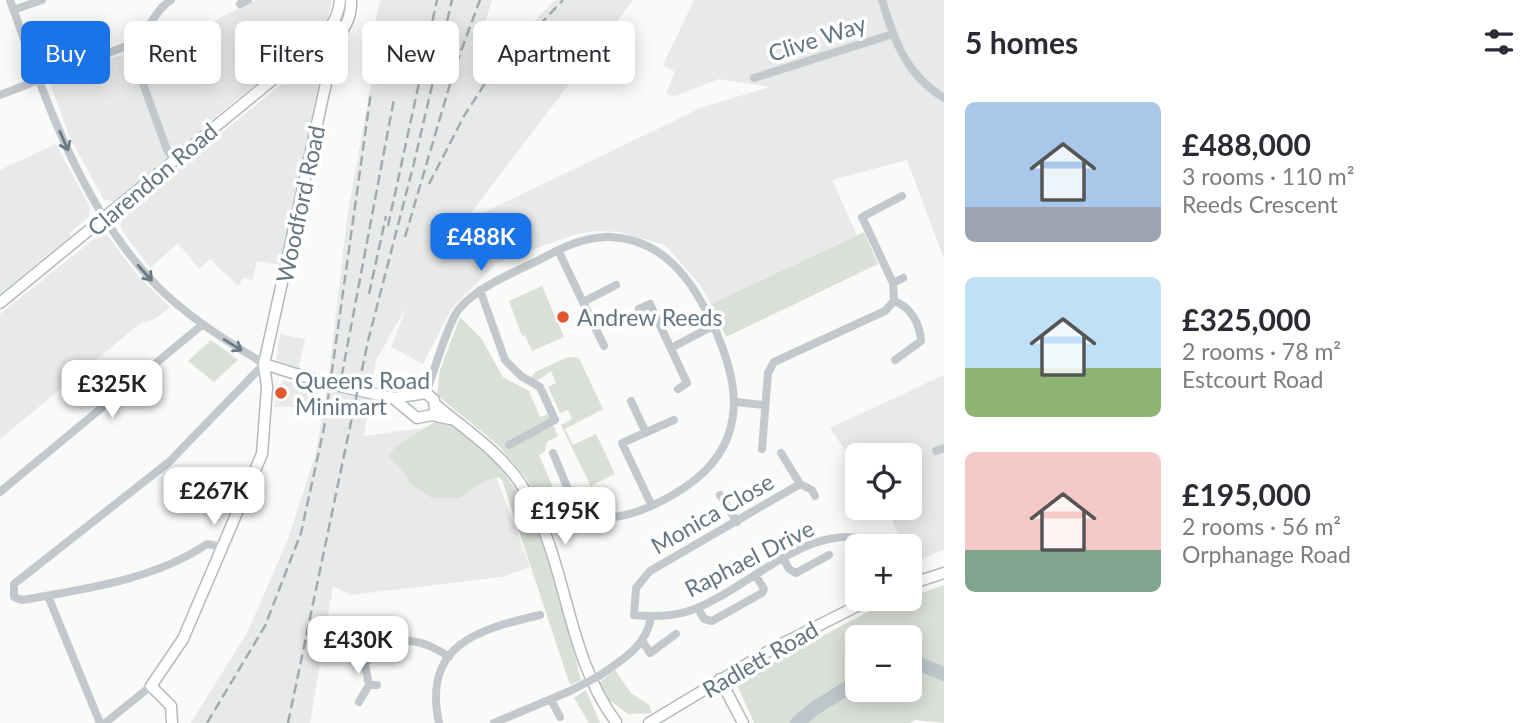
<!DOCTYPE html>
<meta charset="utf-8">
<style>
:root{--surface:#fff;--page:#f7f7f7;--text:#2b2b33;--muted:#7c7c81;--accent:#1a73e8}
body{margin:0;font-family:Lato,sans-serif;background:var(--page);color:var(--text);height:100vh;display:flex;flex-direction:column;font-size:26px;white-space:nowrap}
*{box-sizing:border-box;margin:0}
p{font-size:23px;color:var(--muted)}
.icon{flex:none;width:38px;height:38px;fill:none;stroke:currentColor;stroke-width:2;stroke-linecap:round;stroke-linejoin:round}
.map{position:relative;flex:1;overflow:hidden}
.side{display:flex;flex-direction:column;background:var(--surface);width:595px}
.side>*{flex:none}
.hud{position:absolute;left:21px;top:21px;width:665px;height:63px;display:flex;gap:14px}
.tools{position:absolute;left:845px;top:443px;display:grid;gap:14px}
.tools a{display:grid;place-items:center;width:77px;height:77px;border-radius:10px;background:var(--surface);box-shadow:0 4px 18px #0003;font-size:35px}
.price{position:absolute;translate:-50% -60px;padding:0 16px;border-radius:14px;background:#fff;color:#222;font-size:23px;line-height:46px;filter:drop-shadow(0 2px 4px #0008)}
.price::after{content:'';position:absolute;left:50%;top:42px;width:21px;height:16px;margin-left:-10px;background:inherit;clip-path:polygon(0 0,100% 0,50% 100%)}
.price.on{background:var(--accent);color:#fff}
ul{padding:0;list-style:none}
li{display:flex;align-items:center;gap:21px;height:175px;padding:0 21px}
li span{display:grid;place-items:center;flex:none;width:196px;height:140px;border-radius:10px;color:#555}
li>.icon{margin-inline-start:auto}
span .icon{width:84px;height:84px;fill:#fffc;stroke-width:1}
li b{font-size:30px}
h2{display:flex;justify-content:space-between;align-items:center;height:84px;padding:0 21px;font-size:30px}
.tag{padding:0 24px;border-radius:10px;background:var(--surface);box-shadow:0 4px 18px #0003;font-size:24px;line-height:63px}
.tag.on{background:var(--accent);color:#fff}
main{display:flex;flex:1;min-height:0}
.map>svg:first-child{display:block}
</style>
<main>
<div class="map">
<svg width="944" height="723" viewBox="0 0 944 723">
<rect width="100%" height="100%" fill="#fafaf8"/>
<path fill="#e8e9e9" d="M255 0H332L326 26 114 201 104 200 70 138 51 86 53 80 121 55 127 57 133 73 220 18Z
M380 0H492L481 36 529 27 555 0H633L464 222 703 107 770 87 719 79 675 96 666 93 675 72 663 65 694 0H944V259L907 160 832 180 857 235 711 304 700 285 665 245 619 232 598 231 576 234 498 262 452 308 423 364 391 347 407 306 376 360 364 436 429 427 495 474 530 567 502 577 350 595 333 586 310 723H191L248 631 288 539 315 456 327 389 347 219 376 54 370 49 371 42Z
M313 59 322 67 282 265 257 261 253 280 243 278 238 286 210 259 199 269 178 243 150 268 121 229V218L180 166Z
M56 144 90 207 88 218 69 233 71 236 0 294V170Z
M104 231 139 277 170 307 158 317 145 323 143 321 0 439V314Z
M280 334 305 339 299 368 276 360Z
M944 375V550L921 559 910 551V546L902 545 888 508H910V455H858L857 468 830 428Z
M282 380 310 386 306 407H274Z"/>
<path fill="#dadfd7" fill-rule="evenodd" d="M864 232 878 264 726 337 711 304Z
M542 286 564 337 532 351 525 335 522 336 509 301Z
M460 317 481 338 503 377 529 391 540 417 548 414 558 436 547 442 545 451 539 455 556 494 569 500 568 507 547 512 525 477 498 445 437 395 440 370Z
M211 340 238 360 214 382 188 361Z
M568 357 579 358 603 409 565 429 573 445 596 434 615 474 592 485 598 501 561 425 572 419 568 410 560 413 548 387 556 383 551 371 537 381 531 378 535 372Z
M436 421C450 422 463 433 473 441 542 498 560 596 581 680L570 685 502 480 499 477 482 482 460 498H432L410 484 403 470 389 457 394 448Z
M944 585V723L915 720 910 723H754L738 687 742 678 868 612ZM858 637H910V690H858Z
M615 670 631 693 649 705 652 713 628 714 608 699 599 683Z
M586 690 600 723H589L574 698Z"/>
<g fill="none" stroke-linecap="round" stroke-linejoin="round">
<path stroke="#bbc7cb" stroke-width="14" d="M910 660 944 674
M797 723 812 710 858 681"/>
<defs>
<path id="secondary" d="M306 53C332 44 352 30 351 0
M0 303 304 54C321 37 338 26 340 0
M264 364 322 382 393 398 417 418 432 415 450 419
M393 398 426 393 434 400 435 410
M436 405C468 432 502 453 524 489 568 561 565 654 616 722
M910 584 944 573
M720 679 743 723
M172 723 171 706 151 686 183 639 262 454 267 387 264 364 330 65 331 29
M649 723 772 649 873 598"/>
</defs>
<use href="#secondary" stroke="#b3babf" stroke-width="13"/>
<path stroke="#c3c8cc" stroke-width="8" d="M10 0C45 99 82 209 157 286 189 318 226 340 264 364L169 462 14 584V597L22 600C84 589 154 580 207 544L223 547
M882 0C894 40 906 75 944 98
M240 4 248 0
M13 10 42 0
M129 45 167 150 175 161
M754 78 893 34
M0 95 129 45C152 32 151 13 171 0
M558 250 604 346
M893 283 903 278
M480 290 505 360 521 376 540 387 555 420 509 445
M894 301C911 307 920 324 921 341L895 360
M583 302 616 285
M639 309 650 304 687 383 678 389
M671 348 713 326
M426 393C433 375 448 322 459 309 479 286 509 275 535 262 558 250 583 236 610 237 664 239 693 281 713 325 738 379 749 436 696 479 675 496 636 517 609 517 581 518 569 516 542 526
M631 401 646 433
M735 402 765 405
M762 449 768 373 774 362 885 311 894 301 893 283 862 217 902 196
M936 451 944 448
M553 453 570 494 577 498 580 515
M781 453 800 484 812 490 815 496
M800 484 650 571 636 588 634 615C654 617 673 617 692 610 748 590 820 510 880 546
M0 492 202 325
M720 495 737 522
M651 504 622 443 674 420
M784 560 789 569 796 573 829 555
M48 596 100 723
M698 608 704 619 712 621 762 593 764 589 756 576
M643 642 650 653 676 634
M351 644 367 645 371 650
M599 676C622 660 647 646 651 617
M369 685 365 664 376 646C404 636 425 640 449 657
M551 700 560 717
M359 702 369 685H377
M105 723 151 686
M439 723C422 644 479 629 540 615
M494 723 570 691"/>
<use href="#secondary" stroke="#fff" stroke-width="10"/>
<path stroke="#a2aab0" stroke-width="2.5" stroke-dasharray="10 5" stroke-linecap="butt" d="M429 184 464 116 486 82 563 0
M388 226 437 0
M405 237 455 67 480 0
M369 294 386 216
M336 406 394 99
M207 723 265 626 301 533 324 428 371 92
M288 723 368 341 414 163 452 0"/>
<path stroke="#c3c8cc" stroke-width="8" d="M570 691 599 676"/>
</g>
<defs><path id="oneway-shaft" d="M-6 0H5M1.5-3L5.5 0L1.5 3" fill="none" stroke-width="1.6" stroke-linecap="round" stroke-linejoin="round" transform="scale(1.75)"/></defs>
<g stroke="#6a7a87">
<use href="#oneway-shaft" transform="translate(64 141) rotate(66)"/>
<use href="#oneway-shaft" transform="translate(145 273) rotate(48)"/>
<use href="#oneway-shaft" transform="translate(233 345) rotate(32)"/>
</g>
<g fill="#e4572e" stroke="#fff" stroke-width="2.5">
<circle cx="563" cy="317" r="7"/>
<circle cx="281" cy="393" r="7"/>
</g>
<g text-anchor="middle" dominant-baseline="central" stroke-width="7" stroke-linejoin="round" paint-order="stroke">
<g font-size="23" fill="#657683" stroke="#fff">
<text transform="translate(817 38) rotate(-18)">Clive Way</text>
<text transform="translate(152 179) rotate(-40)">Clarendon Road</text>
<text transform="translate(300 204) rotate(-78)">Woodford Road</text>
<text transform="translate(712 513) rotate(-30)">Monica Close</text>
<text transform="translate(749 558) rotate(-27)">Raphael Drive</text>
<text transform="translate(760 659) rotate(-30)">Radlett Road</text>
</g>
<g font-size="23" fill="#657683" stroke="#fff" text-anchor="start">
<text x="577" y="317">Andrew Reeds</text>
<text x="295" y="380">Queens Road<tspan x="295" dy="26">Minimart</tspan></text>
</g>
</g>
</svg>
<div class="tools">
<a><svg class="icon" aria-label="locate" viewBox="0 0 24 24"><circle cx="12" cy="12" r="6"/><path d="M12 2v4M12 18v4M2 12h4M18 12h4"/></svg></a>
<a>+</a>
<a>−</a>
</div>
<b class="price on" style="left:481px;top:273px">£488K</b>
<b class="price" style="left:112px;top:420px">£325K</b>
<b class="price" style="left:214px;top:527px">£267K</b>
<b class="price" style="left:565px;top:547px">£195K</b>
<b class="price" style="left:358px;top:676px">£430K</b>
<div class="hud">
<a class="tag on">Buy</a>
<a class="tag">Rent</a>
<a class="tag">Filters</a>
<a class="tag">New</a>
<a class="tag">Apartment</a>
</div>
</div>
<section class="side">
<h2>5 homes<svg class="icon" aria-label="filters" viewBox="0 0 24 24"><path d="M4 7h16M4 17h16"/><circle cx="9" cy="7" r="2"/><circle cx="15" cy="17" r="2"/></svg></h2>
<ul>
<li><span style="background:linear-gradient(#a9c7e8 75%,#9aa5b1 0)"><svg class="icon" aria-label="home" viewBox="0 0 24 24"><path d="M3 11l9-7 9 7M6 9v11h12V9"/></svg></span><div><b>£488,000</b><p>3 rooms · 110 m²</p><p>Reeds Crescent</p></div></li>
<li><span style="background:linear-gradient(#bfe0f5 65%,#8fb573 0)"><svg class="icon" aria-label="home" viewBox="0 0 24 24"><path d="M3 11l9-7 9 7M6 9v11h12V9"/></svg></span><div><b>£325,000</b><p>2 rooms · 78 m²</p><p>Estcourt Road</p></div></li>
<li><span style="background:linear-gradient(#f6c9c9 70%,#7fa58c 0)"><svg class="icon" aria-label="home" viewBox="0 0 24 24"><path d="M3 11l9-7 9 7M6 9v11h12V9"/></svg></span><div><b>£195,000</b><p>2 rooms · 56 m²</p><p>Orphanage Road</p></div></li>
</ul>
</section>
</main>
